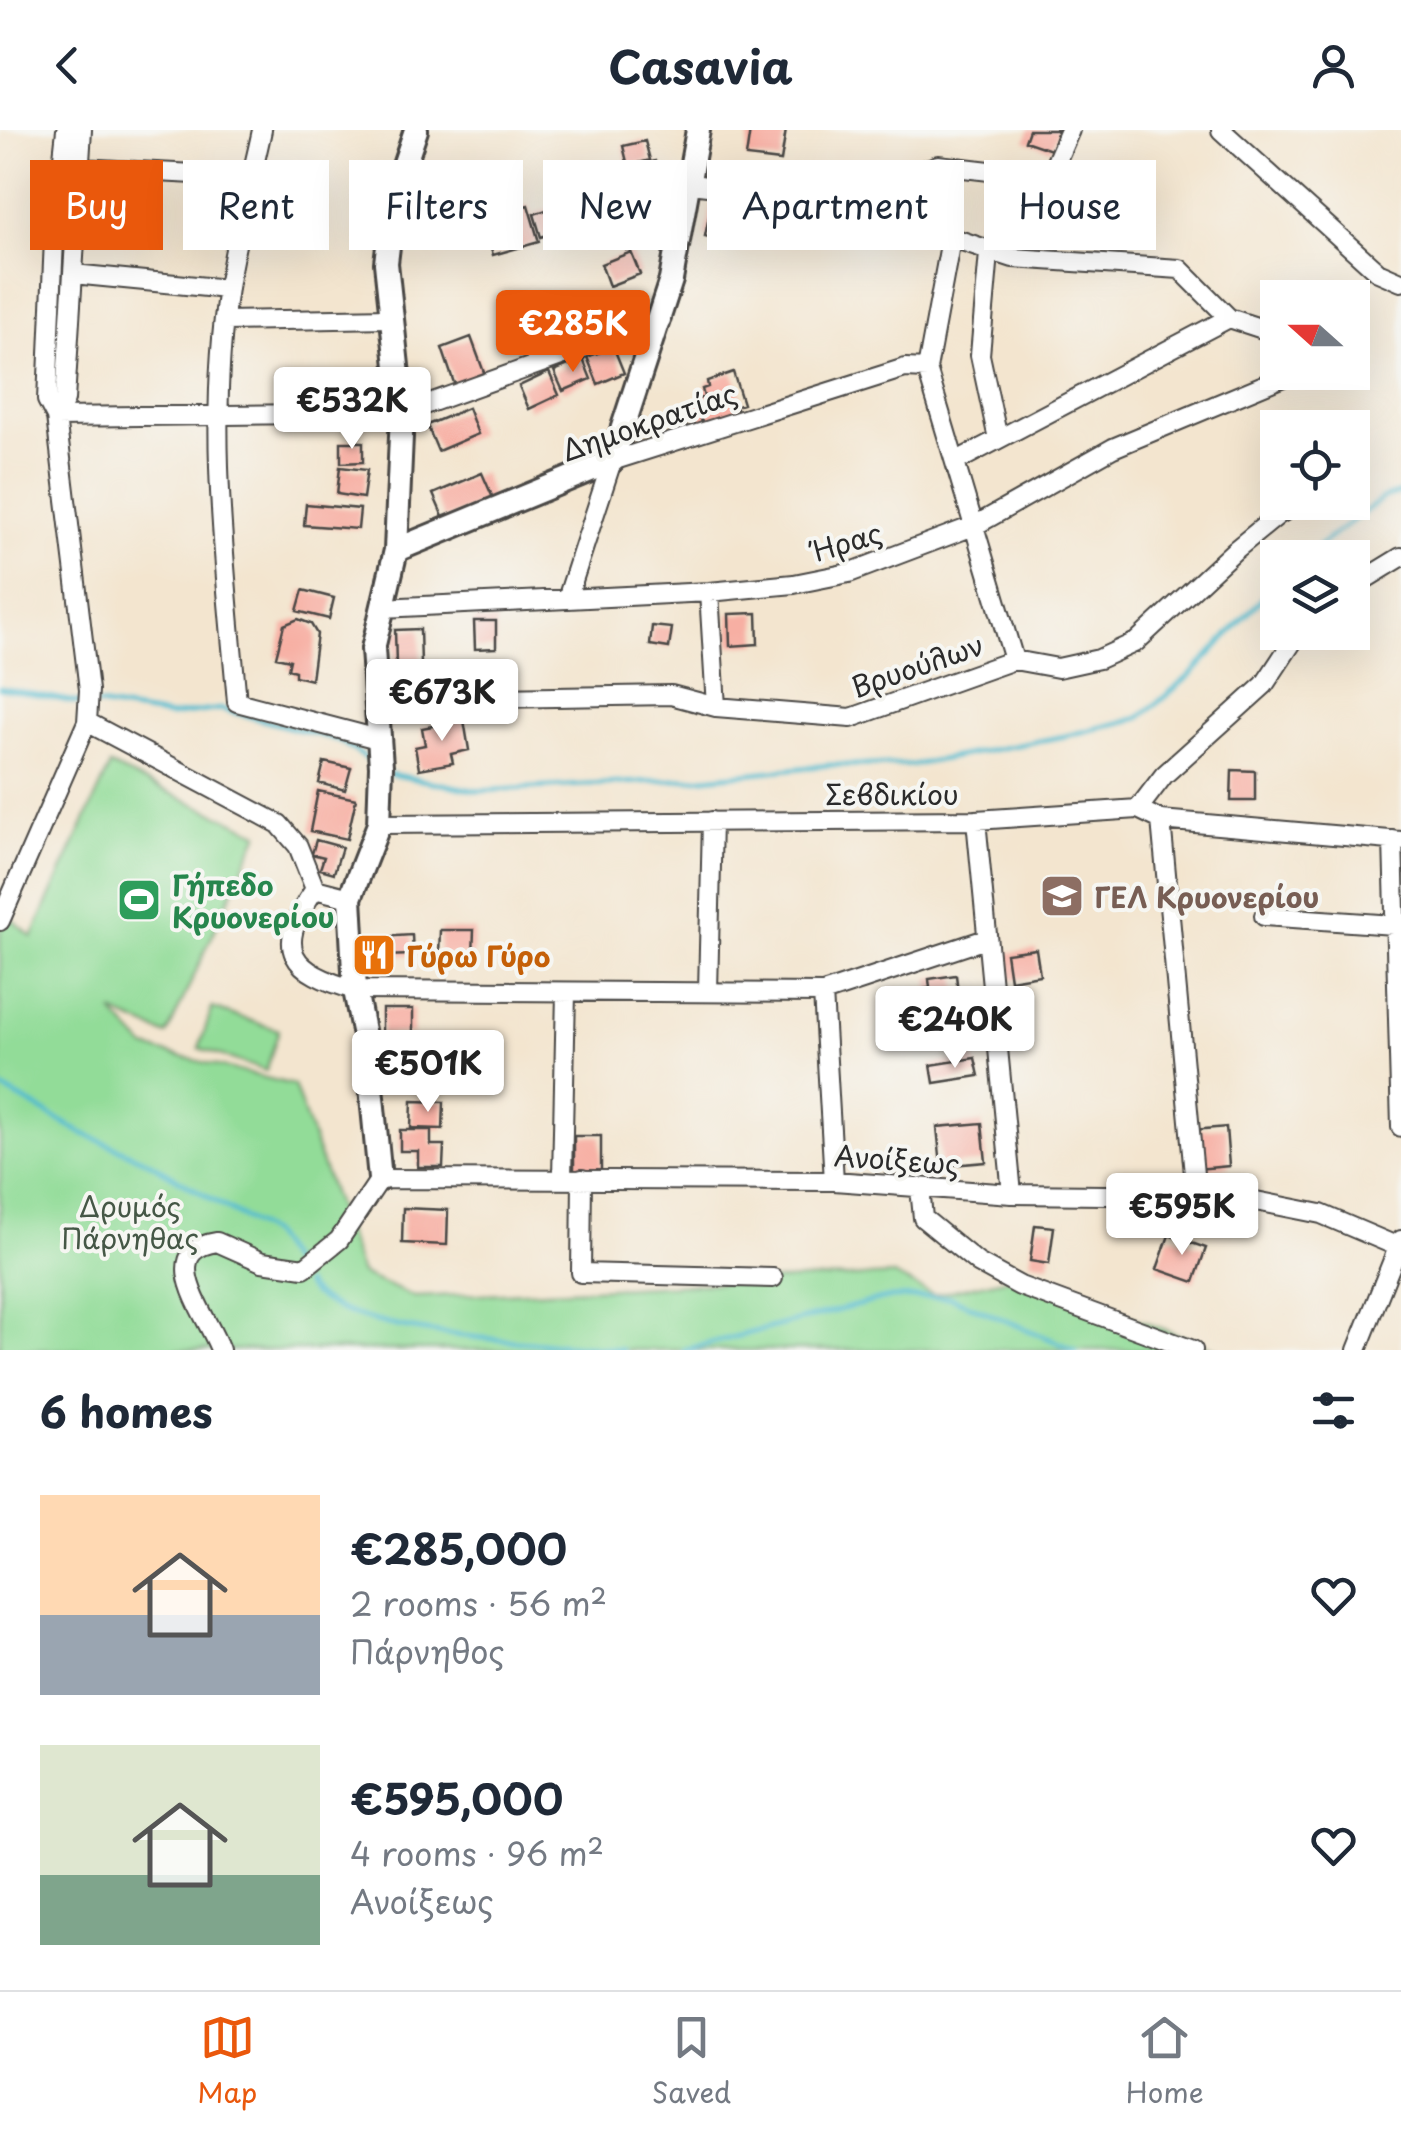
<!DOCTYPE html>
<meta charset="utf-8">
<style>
:root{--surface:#fff;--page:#f6f6f7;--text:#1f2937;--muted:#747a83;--line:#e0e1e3;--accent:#ea580c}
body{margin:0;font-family:"Playpen Sans",sans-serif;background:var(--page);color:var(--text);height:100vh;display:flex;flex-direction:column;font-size:38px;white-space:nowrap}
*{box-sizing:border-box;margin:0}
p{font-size:32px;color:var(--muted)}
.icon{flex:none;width:55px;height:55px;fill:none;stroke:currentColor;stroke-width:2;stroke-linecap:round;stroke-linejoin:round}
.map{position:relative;height:1220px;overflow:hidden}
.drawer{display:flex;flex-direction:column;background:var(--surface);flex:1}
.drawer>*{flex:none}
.guide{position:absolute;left:30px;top:30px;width:1342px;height:90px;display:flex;gap:20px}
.needle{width:65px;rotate:291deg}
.fabs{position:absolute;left:1260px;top:150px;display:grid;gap:20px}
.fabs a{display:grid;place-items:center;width:110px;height:110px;border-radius:0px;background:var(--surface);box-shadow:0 10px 40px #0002;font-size:50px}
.price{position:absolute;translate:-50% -85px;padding:0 22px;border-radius:10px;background:#fff;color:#222;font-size:32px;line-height:65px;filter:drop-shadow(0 2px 5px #0008)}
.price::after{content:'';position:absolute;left:50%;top:60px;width:30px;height:22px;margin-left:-15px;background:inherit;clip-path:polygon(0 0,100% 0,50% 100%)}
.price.selected{background:var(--accent);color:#fff}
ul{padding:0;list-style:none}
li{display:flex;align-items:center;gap:30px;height:250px;padding:0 40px}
li span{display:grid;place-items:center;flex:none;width:280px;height:200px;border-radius:0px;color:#555}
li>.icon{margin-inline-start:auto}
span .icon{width:120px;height:120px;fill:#fffc;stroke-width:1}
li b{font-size:42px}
h2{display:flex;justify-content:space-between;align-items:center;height:120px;padding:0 40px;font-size:42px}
.pill{padding:0 35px;border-radius:0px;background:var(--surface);box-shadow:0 10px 40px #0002;font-size:35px;line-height:90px}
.pill.selected{background:var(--accent);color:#fff}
header{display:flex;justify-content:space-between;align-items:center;height:130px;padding:0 40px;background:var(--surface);font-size:45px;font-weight:700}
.menu{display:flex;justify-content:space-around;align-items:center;height:140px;border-top:2px solid var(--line);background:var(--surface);font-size:28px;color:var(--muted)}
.menu a{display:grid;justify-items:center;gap:5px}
.menu .selected{color:var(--accent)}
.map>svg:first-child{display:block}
</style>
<header><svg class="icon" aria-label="back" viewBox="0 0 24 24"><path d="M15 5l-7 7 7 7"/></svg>Casavia<svg class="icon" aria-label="person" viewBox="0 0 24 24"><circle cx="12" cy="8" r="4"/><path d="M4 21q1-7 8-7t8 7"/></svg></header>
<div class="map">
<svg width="1401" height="1220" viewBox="0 0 1401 1220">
<rect width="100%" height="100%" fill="#f6f6f2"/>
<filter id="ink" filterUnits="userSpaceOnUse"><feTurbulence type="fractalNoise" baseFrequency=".01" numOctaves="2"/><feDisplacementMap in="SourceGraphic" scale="20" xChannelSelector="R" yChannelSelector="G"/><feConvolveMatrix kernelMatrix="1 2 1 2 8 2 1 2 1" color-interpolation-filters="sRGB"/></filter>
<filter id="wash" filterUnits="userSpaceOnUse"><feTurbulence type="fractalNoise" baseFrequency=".0048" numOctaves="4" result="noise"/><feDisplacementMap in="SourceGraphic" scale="40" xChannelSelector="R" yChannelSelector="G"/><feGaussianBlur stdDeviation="2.25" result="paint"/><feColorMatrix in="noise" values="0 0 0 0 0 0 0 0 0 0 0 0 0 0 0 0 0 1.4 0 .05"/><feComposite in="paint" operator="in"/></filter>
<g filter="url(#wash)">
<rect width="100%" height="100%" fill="#f3e5cf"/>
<path fill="#92dc98" stroke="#5e8462" stroke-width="2.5" d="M110 636 259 703 167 905 112 882 146 918 294 955 361 1144 415 1167 894 1145 933 1165 1021 1145 1218 1220H0V779L32 807Z
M212 878 279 900 266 941 199 918Z"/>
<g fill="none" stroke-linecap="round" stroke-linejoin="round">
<path stroke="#51bbce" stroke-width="5" d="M1303 428 1383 368 1401 363
M0 558 80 573
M98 575 169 586 221 579 338 610 373 633
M390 644 478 661 694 649 829 635H913L1065 606 1139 588 1192 544 1278 451
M0 957 82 1003 147 1031 271 1104 290 1132
M305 1154C344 1211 552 1210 622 1220
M684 1220 886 1168 950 1167 1076 1220"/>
</g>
<g id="blocks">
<path fill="#f7afa3" d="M750 0H786L781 31 746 27Z
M1029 0H1058L1051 20 1025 11Z
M645 11 650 30 628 36 623 16Z
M655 31 661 48 632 57 626 40Z
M615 45 620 62 588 72 583 55Z
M577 56 582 70 560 78 555 64Z
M456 68 462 84 428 98 422 81Z
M640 72 646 86 617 98 611 84Z
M528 75 539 112 493 125 482 88Z
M555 77 562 100 541 107 534 84Z
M711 77 744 83 738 113 705 106Z
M589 82 594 97 572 104 567 89Z
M645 89 651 112 626 120 618 99Z
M631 122 640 144 609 156 601 134Z
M471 207 485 245 455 256 442 218Z
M613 216 624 243 598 254 587 227Z
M583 229 591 249 563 261 554 241Z
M549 242 559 265 529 279 519 256Z
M733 242 743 274 736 276 738 282 704 299 695 270 704 267 702 259 708 257 707 251Z
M468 278 478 304 438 321 427 295Z
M341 312H363V332L341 333Z
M340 337 367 340 363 368 337 364Z
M482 343 493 368 444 389 433 364Z
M306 374 360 379 358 399 304 395Z
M303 460 334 468 329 489 297 481Z
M757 483 758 514 730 516 729 484Z
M298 489 311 494 317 504 311 550 295 546V541L288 539 290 530 276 527 284 495Z
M474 491H496V518L475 519Z
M652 496 672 498 669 518 650 515Z
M420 499 421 534 396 535 395 500Z
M425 536 426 564 402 565 401 538Z
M464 590 469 620 451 624 453 633 419 639 415 617 425 615 422 598Z
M324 632 351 638 345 660 319 653Z
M1232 640 1255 641V671H1231Z
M318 661 356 669 347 709 310 701Z
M316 710 342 717 334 743 320 739 324 727 312 724Z
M440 800H474L473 825H439Z
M412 805 413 825 381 826 380 807Z
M1036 819 1040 845 1010 850 1006 823Z
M956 845 961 886 934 890 933 878 927 879 924 859 930 858 929 849Z
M382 879H413V904H382Z
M975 928 979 946 934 953 931 935Z
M412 971 444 972 443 999 411 998Z
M982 993 986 1032 941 1036 937 997Z
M1226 997 1229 1036 1197 1039 1194 1000Z
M400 1000H431V1015H444L443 1037H418V1021H400Z
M574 1006H601V1042H574Z
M403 1078 448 1080 447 1115 402 1113Z
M1035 1095 1054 1097 1049 1134 1030 1131Z
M1169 1105 1206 1118 1194 1152 1157 1139Z"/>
</g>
</g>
<g filter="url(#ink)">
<use href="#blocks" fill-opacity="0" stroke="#494744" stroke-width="2.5"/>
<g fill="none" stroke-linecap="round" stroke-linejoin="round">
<defs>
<path id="minor" d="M262 0C251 52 236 105 228 158 207 295 225 435 237 572L378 609
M1221 0 1378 142 1401 152
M80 38 252 47
M690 54 841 71 1013 128 1180 139 1229 188
M841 71 938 35 1049 48 1070 0
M566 82 590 74 597 78 691 48
M951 109 927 239 1014 530
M989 123 980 225 998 309
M73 144 227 159
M226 191 389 188
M56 287 402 283 661 190
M56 287 65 270 82 0
M955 332 1229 188 1278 204
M1352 457 1401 427
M709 462 716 577
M567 469 612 331 905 238 927 239
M382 478 709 462 794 454 849 443 976 395 1113 318 1295 242
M376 570 671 565 716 577 851 588 1014 530 1058 538 1099 529 1136 512 1234 421 1278 385 1301 372
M87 592 279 694 298 716 315 759
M1138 679 1164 645 1264 555 1299 502
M976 690 1012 1064
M1161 690 1196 1066
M379 694 976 690 1138 679 1161 690 1401 711
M1393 710 1401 997
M315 759C272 820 291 842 355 860L823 863 986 809
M315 759 350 768
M1264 786 1394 795
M0 791 87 592 89 560 56 287 47 270 54 109 66 0
M708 861 712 691
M823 863 834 1051
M562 1048 566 862
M582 1049 581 1143 773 1148
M920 1058 923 1088 978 1133 1020 1156 1193 1220
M220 1220C210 1189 153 1121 217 1112L262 1132 304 1138 339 1110 380 1049 834 1051 1012 1064 1196 1066 1251 1070 1321 1084 1401 1118
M1357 1220 1401 1110"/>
<path id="major" d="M396 420 612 331 671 150 698 0
M380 1049 368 926 355 860 350 768 379 694 381 636 373 519 396 420 402 283 386 133 394 66 416 0"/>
</defs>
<use href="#minor" stroke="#494744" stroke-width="22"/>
<use href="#major" stroke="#494744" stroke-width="28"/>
<use href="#minor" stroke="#fff" stroke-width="18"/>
<use href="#major" stroke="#fff" stroke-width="22"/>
</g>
</g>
<defs>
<symbol id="school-square" viewBox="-11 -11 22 22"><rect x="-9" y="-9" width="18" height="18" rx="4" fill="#8d6e63" stroke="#f6f6f2"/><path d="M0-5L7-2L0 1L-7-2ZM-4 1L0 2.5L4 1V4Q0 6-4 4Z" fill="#fff"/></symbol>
<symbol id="stadium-square" viewBox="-11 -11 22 22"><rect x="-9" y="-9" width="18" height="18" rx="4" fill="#2e9e5b" stroke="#f6f6f2"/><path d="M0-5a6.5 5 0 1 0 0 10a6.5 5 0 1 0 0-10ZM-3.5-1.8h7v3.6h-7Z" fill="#fff"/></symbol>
<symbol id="restaurant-square" viewBox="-11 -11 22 22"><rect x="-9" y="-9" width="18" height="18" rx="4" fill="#e8710a" stroke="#f6f6f2"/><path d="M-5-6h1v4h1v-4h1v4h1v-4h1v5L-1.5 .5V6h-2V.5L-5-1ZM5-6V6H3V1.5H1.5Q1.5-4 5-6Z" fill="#fff"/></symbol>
</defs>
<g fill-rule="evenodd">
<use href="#school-square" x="1037" y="741" width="50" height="50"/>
<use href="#stadium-square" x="114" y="745" width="50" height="50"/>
<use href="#restaurant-square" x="349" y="800" width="50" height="50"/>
</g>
<g text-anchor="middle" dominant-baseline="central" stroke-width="8" stroke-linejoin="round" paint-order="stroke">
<g font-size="28" fill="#2b2b2b" stroke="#f6f6f2">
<text transform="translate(649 291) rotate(-19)">Δημοκρατίας</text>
<text transform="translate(847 411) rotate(-17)">Ήρας</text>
<text transform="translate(917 535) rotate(-19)">Βρυούλων</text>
<text x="892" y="663">Σεβδικίου</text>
<text transform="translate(897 1029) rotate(4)">Ανοίξεως</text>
</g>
<g font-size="28" font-weight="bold" fill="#27864d" stroke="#f6f6f2" text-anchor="start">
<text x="172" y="754">Γήπεδο<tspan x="172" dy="32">Κρυονερίου</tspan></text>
</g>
<g font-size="28" font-weight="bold" fill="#785e54" stroke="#f6f6f2" text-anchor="start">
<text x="1094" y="766">ΓΕΛ Κρυονερίου</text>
</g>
<g font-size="28" font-weight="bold" fill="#c56008" stroke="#f6f6f2" text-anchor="start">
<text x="406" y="825">Γύρω Γύρο</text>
</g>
<g font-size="28" fill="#455746" stroke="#f6f6f2">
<text x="130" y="1075">Δρυμός<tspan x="130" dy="32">Πάρνηθας</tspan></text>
</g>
</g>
</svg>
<div class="fabs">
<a><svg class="needle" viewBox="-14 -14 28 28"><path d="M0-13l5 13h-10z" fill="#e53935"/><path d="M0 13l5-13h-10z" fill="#747a83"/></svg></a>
<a><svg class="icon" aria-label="locate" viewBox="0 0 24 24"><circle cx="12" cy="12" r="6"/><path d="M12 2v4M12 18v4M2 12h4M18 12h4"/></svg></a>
<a><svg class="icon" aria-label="layers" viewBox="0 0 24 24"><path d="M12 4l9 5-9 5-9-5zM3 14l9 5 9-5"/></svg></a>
</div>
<b class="price selected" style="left:573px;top:245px">€285K</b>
<b class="price" style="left:352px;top:322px">€532K</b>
<b class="price" style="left:442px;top:614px">€673K</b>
<b class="price" style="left:955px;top:941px">€240K</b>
<b class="price" style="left:428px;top:985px">€501K</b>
<b class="price" style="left:1182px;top:1128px">€595K</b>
<div class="guide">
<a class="pill selected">Buy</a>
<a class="pill">Rent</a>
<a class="pill">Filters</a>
<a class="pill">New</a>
<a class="pill">Apartment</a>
<a class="pill">House</a>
</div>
</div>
<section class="drawer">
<h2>6 homes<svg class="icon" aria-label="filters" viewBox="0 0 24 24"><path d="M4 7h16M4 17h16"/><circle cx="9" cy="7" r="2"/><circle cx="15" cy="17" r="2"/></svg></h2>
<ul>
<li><span style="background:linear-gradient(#ffd9b3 60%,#9aa5b1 0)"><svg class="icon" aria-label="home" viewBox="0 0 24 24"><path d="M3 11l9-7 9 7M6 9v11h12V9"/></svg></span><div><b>€285,000</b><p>2 rooms · 56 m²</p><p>Πάρνηθος</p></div><svg class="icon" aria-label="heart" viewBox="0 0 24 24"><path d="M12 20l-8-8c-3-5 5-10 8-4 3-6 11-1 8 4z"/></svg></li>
<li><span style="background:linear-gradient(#dfe7d0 65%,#7fa58c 0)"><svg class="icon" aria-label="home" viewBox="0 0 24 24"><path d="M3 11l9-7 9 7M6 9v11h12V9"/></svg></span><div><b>€595,000</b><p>4 rooms · 96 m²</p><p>Ανοίξεως</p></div><svg class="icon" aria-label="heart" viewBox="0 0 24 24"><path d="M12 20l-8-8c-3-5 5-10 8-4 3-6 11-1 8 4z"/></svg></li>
</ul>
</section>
<nav class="menu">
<a class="selected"><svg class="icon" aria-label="map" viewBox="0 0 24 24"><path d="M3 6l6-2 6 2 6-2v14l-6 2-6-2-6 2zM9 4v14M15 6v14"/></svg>Map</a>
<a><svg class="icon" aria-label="saved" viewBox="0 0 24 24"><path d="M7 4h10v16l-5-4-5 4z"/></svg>Saved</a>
<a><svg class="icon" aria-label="home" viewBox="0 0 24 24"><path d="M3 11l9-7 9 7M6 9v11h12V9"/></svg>Home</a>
</nav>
